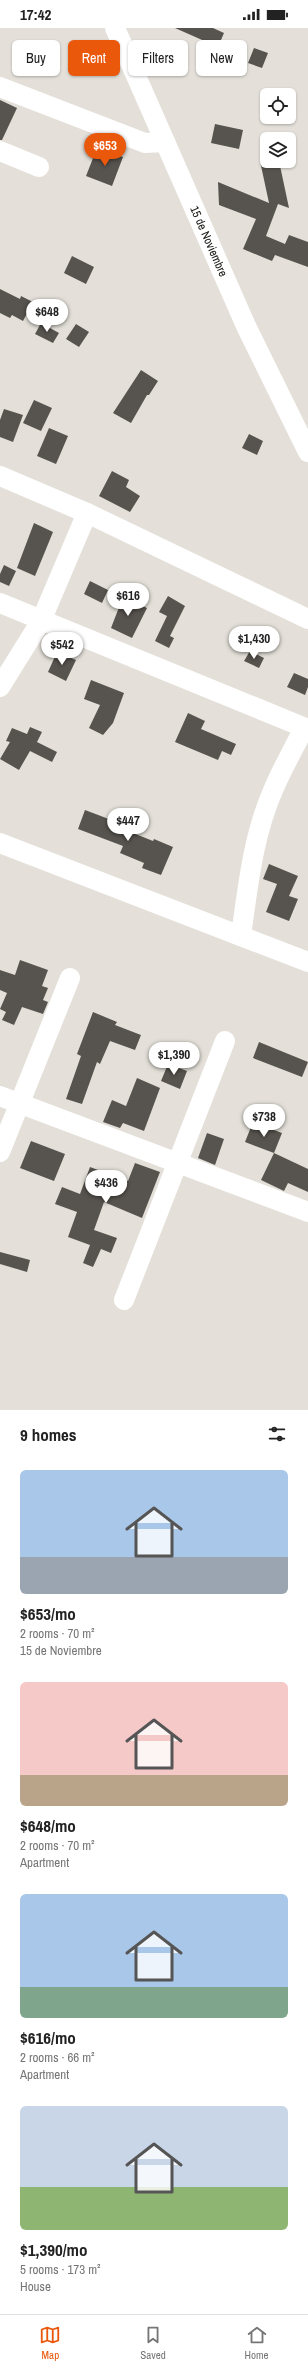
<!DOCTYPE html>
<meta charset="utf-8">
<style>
:root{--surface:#fff;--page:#f2f2f2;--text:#222;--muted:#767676;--line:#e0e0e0;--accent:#ea580c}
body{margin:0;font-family:"Archivo Narrow",sans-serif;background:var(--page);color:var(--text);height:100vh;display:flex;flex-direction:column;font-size:15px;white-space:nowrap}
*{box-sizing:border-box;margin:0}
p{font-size:13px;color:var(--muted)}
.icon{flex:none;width:22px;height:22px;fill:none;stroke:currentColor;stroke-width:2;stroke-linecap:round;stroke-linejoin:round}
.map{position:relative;height:1382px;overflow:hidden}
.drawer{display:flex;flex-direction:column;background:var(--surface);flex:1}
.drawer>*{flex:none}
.hud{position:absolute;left:12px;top:12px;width:284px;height:36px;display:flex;gap:8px}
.fabs{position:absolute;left:260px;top:60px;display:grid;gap:8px}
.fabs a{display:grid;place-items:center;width:36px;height:36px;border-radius:6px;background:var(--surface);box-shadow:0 1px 3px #0004;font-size:20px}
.price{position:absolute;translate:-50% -34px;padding:0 9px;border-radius:14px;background:#fff;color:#222;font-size:13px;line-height:26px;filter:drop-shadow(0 1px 2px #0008)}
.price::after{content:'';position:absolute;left:50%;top:24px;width:12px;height:9px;margin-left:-6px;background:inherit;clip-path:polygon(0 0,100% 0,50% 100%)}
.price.on{background:var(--accent);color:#fff}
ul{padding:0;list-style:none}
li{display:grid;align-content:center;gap:8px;height:212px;padding:0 20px}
li span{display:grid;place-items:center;height:124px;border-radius:6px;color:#555}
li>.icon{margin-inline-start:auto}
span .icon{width:72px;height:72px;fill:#fffc;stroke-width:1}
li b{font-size:17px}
h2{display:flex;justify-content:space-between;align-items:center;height:48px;padding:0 20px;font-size:17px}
.chip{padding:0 14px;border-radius:6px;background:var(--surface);box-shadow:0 1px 3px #0004;font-size:14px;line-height:36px}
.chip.on{background:var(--accent);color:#fff}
.status{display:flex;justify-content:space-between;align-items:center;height:28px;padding:0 20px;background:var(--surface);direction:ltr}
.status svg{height:11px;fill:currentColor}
.tab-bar{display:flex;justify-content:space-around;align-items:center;height:56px;border-top:1px solid var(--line);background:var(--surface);font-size:11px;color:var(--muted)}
.tab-bar a{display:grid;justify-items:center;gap:2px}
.tab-bar .on{color:var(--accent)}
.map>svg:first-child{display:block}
</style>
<div class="status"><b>17:42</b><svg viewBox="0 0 49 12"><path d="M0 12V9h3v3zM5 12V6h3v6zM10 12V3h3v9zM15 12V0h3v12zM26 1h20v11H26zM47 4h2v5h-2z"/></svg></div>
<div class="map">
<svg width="308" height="1382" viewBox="0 0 308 1382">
<rect width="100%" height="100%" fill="#e4e0d9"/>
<path fill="#57534e" d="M175 0H213L224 5 218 19Z
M254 20 268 25 262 40 248 35Z
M0 72 17 80 2 112H0Z
M215 96 243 102 239 121 211 115Z
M97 120 123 129 112 158 86 148Z
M260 133H279L289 180 278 176 266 208 285 216 289 207 308 214V239L275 227 272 233 243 221 256 191 219 177 218 154 269 175Z
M72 228 94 239 86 256 64 245Z
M0 261 20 271 21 268 33 274 23 293 12 287 10 290 0 285Z
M41 295 59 305 53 315 35 306Z
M76 296 89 304 79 319 66 311Z
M141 342 158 353 149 367H147L131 395 113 385Z
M34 372 52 380 41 403 23 395Z
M4 381 23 387 13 414 0 409V392Z
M49 400 68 408 56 436 37 428Z
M249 406 263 413 257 427 242 420Z
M112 443 129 452 126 459 140 468 130 484 99 468Z
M34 495 53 504 35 548 17 540Z
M4 537 16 543 9 558 0 554V546Z
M90 553 108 562 102 575 84 566Z
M168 568 185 578 170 608 174 610 169 620 155 613 167 588 159 584Z
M123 569 147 580 132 610 111 600Z
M250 623 264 630 259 640 244 633Z
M57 624 76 632 66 653 48 644Z
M294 645 308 651V659L305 667 287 659Z
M91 652 124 665 113 695 103 707 89 700 100 677 84 671Z
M188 685 205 693 201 701 236 716 231 727 222 723 218 732 175 714Z
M30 699 42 704 37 714 57 724 52 734 30 723 19 742 0 731 10 714 6 713 12 700 27 706Z
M85 782 114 793 113 797 153 813 154 811 173 819 161 847 142 840 144 835 120 825 123 818 78 801Z
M269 836 298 848 289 868 298 871 289 893 266 884 277 856 263 851Z
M20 932 48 942 42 958 48 960 43 972 48 974 43 986 22 979 14 997 2 992 6 984 0 981 7 965 0 962V942L15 947Z
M93 984 117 994 115 997 141 1007 135 1022 110 1013 100 1036 97 1034 82 1076 66 1071 81 1028 77 1026Z
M259 1014 308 1034 302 1049 253 1030Z
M168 1036 187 1043 180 1061 161 1053Z
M137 1050 160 1060 144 1103 123 1095 120 1100 103 1094 112 1072 126 1078Z
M253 1094 282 1105 274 1125 245 1114Z
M207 1105 224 1111 215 1137 198 1130Z
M31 1113 65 1126 54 1153 20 1140Z
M274 1125 308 1141V1164L288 1155 284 1163 261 1152Z
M135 1135 160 1144 142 1190 104 1174 94 1202 117 1210 111 1225 101 1221 93 1239 83 1235 90 1217 68 1209 77 1184 55 1176 62 1159 80 1166 90 1139 128 1153Z
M0 1224 30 1232 27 1244 0 1236Z"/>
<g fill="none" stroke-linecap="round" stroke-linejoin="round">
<g stroke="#fff" stroke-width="20">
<path id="s1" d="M115 0 246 298 308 424"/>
<path d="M0 59 145 115 165 114"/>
<path d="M0 123 39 139"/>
<path d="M0 448 87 485 308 591"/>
<path d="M0 575 308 701"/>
<path d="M0 659 41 593 87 485"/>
<path d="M0 815 308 934"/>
<path d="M241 908C248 858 253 807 274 760 283 739 294 720 304 700"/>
<path d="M0 1068 308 1184"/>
<path d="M0 1124 70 950"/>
<path d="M124 1272 225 1013"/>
</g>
</g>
<g text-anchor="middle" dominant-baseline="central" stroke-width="4" stroke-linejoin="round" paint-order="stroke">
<g font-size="12" fill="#151411" stroke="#f1ede6">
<text stroke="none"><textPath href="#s1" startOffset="233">15 de Noviembre</textPath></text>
</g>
</g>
</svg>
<div class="fabs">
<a><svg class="icon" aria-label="locate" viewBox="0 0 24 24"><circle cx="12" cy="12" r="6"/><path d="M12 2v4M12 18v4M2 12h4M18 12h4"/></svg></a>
<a><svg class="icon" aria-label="layers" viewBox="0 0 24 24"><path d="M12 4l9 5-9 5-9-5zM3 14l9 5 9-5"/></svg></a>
</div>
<b class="price on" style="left:105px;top:139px">$653</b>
<b class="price" style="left:47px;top:305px">$648</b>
<b class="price" style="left:128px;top:589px">$616</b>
<b class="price" style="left:254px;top:632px">$1,430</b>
<b class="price" style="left:62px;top:638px">$542</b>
<b class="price" style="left:128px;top:814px">$447</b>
<b class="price" style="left:174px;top:1048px">$1,390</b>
<b class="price" style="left:264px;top:1110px">$738</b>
<b class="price" style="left:106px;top:1176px">$436</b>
<div class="hud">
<a class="chip">Buy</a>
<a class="chip on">Rent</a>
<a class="chip">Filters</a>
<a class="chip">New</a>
</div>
</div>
<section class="drawer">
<h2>9 homes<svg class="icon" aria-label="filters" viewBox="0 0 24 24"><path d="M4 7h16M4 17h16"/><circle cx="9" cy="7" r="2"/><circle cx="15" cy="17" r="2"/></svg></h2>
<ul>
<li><span style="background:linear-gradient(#a9c7e8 70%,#9aa5b1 0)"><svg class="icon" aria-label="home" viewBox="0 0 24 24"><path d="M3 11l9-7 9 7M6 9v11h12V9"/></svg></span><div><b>$653/mo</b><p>2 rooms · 70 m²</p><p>15 de Noviembre</p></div></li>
<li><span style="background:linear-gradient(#f6c9c9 75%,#b9a48a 0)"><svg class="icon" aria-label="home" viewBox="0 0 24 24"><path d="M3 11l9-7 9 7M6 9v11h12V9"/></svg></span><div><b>$648/mo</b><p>2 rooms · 70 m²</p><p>Apartment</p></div></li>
<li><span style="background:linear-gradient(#a9c7e8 75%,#7fa58c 0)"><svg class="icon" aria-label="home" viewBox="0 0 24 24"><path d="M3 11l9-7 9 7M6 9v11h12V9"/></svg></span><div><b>$616/mo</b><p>2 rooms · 66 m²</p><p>Apartment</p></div></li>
<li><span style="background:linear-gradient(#c9d6e8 65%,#8fb573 0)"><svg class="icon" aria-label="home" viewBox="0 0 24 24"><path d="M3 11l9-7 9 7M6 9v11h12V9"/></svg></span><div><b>$1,390/mo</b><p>5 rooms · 173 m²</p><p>House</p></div></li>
</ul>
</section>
<nav class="tab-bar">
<a class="on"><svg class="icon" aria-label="map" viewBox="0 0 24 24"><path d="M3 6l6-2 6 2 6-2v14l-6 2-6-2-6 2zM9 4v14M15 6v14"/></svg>Map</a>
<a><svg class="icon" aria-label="saved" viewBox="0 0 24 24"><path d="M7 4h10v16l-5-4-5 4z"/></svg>Saved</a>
<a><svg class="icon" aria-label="home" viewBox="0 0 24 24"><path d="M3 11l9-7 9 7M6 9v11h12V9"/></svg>Home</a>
</nav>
